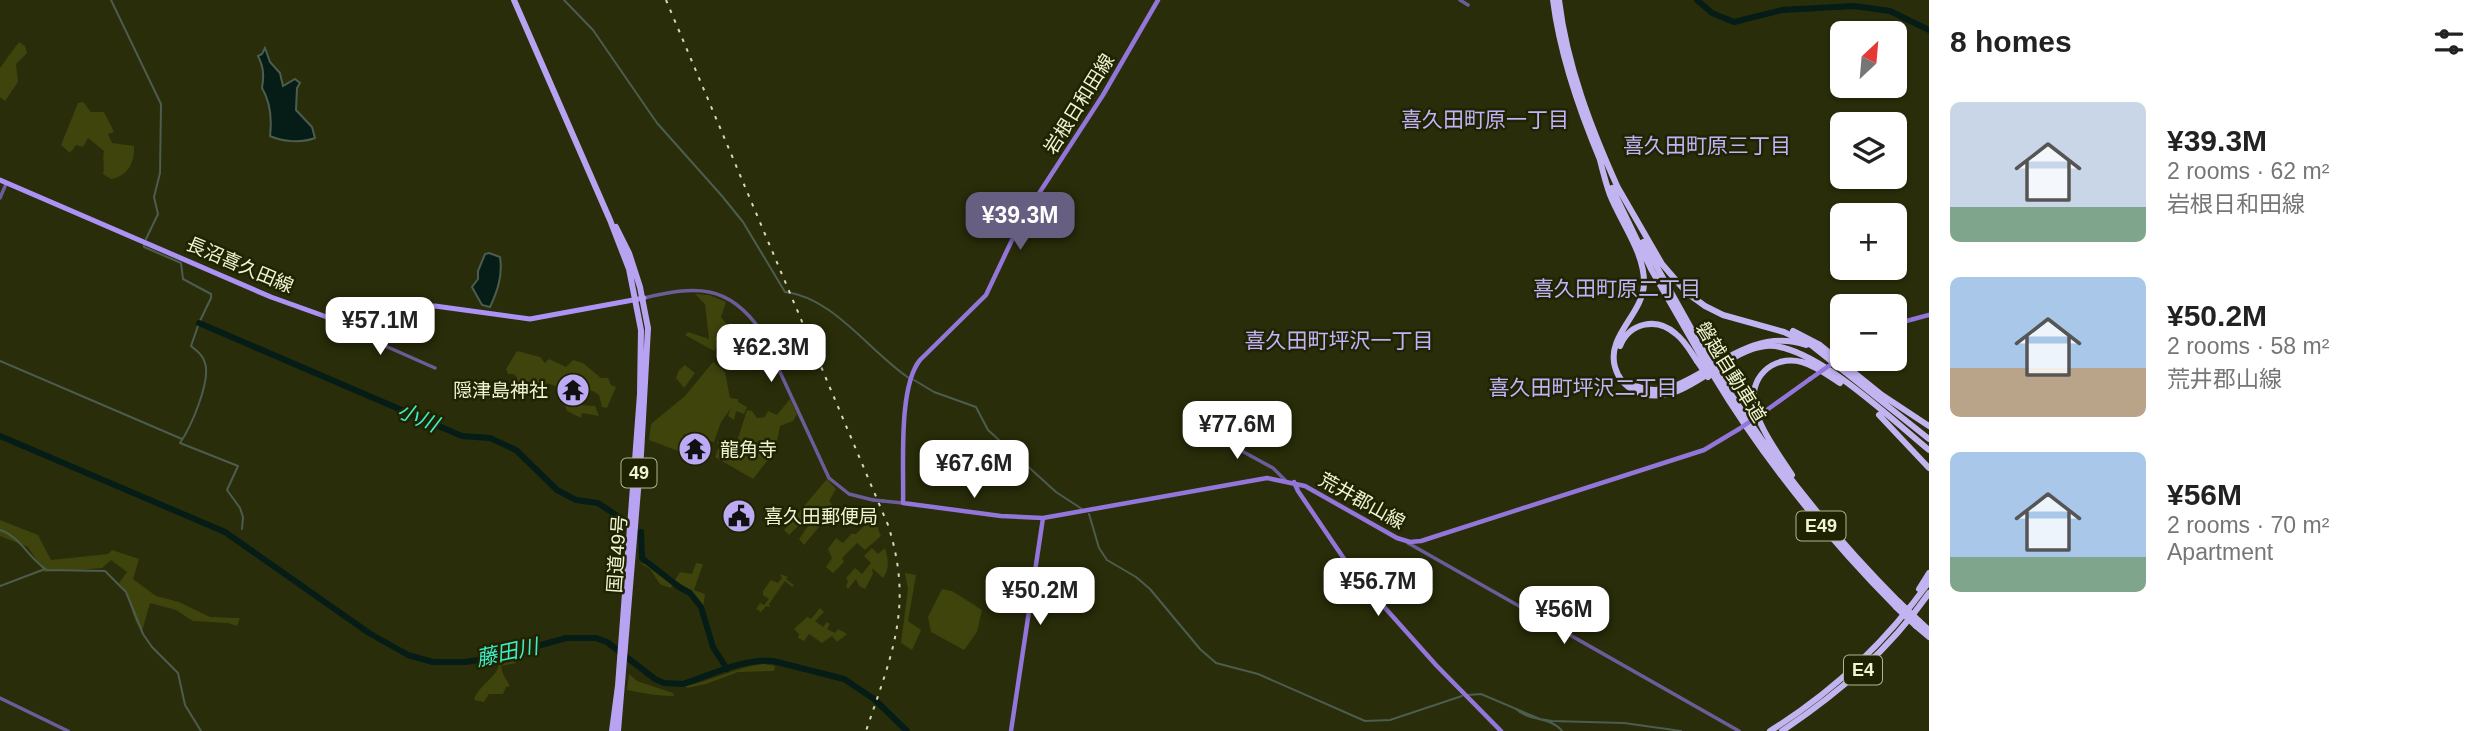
<!DOCTYPE html>
<meta charset="utf-8">
<style>
:root{--surface:#fff;--page:#f2f2f2;--text:#222;--muted:#767676;--accent:#675f81}
body{margin:0;font-family:Helvetica,"Noto Sans JP",sans-serif;background:var(--page);color:var(--text);height:100vh;display:flex;flex-direction:column;font-size:26px;white-space:nowrap}
*{box-sizing:border-box;margin:0}
p{font-size:23px;color:var(--muted)}
.icon{flex:none;width:38px;height:38px;fill:none;stroke:currentColor;stroke-width:2;stroke-linecap:round;stroke-linejoin:round}
.map{position:relative;flex:1;overflow:hidden}
.side{display:flex;flex-direction:column;background:var(--surface);width:560px}
.side>*{flex:none}
.needle{width:46px;rotate:26deg}
.fabs{position:absolute;left:1830px;top:21px;display:grid;gap:14px}
.fabs a{display:grid;place-items:center;width:77px;height:77px;border-radius:10px;background:var(--surface);box-shadow:0 2px 5px #0004;font-size:35px}
.price{position:absolute;translate:-50% -60px;padding:0 16px;border-radius:14px;background:#fff;color:#222;font-size:23px;line-height:46px;filter:drop-shadow(0 2px 4px #0008)}
.price::after{content:'';position:absolute;left:50%;top:42px;width:21px;height:16px;margin-left:-10px;background:inherit;clip-path:polygon(0 0,100% 0,50% 100%)}
.price.selected{background:var(--accent);color:#fff}
ul{padding:0;list-style:none}
li{display:flex;align-items:center;gap:21px;height:175px;padding:0 21px}
li span{display:grid;place-items:center;flex:none;width:196px;height:140px;border-radius:10px;color:#555}
li>.icon{margin-inline-start:auto}
span .icon{width:84px;height:84px;fill:#fffc;stroke-width:1}
li b{font-size:30px}
h2{display:flex;justify-content:space-between;align-items:center;height:84px;padding:0 21px;font-size:30px}
main{display:flex;flex:1;min-height:0}
.map>svg:first-child{display:block}
</style>
<main>
<div class="map">
<svg width="1929" height="731" viewBox="0 0 1929 731">
<rect width="100%" height="100%" fill="#292d09"/>
<path fill="#3f440d" d="M19 42 25 46 27 53 16 64 18 82 5 101 0 97V68Z
M83 102 91 112H104L114 132 108 134 112 143 134 146C135 162 128 176 111 179L103 174C105 166 102 159 104 151L88 138 83 147 76 145 70 153 61 145 78 103Z
M695 294 709 295 726 302 721 317 728 326 714 351 685 335 688 332 709 339 705 304Z
M517 351 540 357 545 363 549 359 566 367 573 360 583 363 601 378H608L611 385 616 387 607 408 602 407 599 395 593 391 581 389 571 382 566 386 568 394 578 405 595 406 599 416 582 413 581 418 567 411 558 387 547 383 542 395 534 392 533 382 523 381 522 386 518 387 515 384 517 378 514 374H508L506 369Z
M713 362 725 372 730 398 738 399V402L747 407 744 414 736 411 734 420 728 416 731 408 721 422 714 442 684 434 678 451 649 440 651 424 685 396Z
M685 365 695 373 684 388 676 378 679 370Z
M790 399 797 414 793 421 780 426 775 451 753 479 715 457 719 446 717 442 723 439 725 442 736 445 747 410 752 411 757 418 765 417 768 411 777 415Z
M827 479 836 489 829 501 835 508 804 545 799 539 814 518 810 514 789 535 784 530Z
M873 517 881 536 865 550 857 543 842 558 844 562 833 573 826 567 832 558 828 549 836 538 843 543 851 534H856Z
M0 520 38 535 51 560 108 554 112 550 139 559 133 579 156 596 179 602 210 617 240 618 237 626 228 623 193 621 176 610 150 603 142 631C128 614 134 599 119 583L127 572 111 560 102 568 44 572 28 547 0 536Z
M872 548 878 554 885 548C888 559 890 568 883 578L872 568 873 574 865 589 859 586 856 579 848 589 846 586 848 581 846 578 855 568 862 574 871 563 864 556Z
M640 563 653 566 674 585 670 588 660 584 650 569Z
M696 563 703 564 694 590 705 594 703 608 688 589 675 580 680 572 692 574Z
M905 573 916 575 908 621 921 630 912 650 901 643 908 589Z
M780 574 788 577 786 579 794 585 792 587 785 581 769 604 770 607 766 606 761 612 756 609 760 603 764 605 769 599 763 595V591L771 580 778 583 782 578Z
M942 589 952 591 982 610 977 632 964 650 931 632 928 617Z
M820 608 824 612 815 621 823 627 827 622 830 624 827 629 835 633 838 629 847 634 837 642 832 636 822 643 809 634 804 641 798 638 799 634 794 629 807 617 811 619Z
M515 660 516 663 501 666 503 674 510 686 506 687 503 694H489L484 702 474 700C478 686 495 679 499 665Z
M764 664 775 666 774 671 738 672 706 684 687 688 686 686C713 680 737 667 764 664Z
M629 674 637 681 673 693 674 696C658 696 642 693 627 690Z"/>
<path fill="#061c17" stroke="#4c5d4f" stroke-width="2" d="M265 48 270 62 280 73 283 86 295 79 300 83 297 88 296 110 312 127 315 138C302 143 283 142 270 136 272 119 271 103 262 88 264 76 264 68 258 56L262 54Z
M489 253 500 257C503 276 497 292 490 307L482 305 472 287 478 279V271L485 254Z"/>
<g fill="none" stroke-linecap="round" stroke-linejoin="round">
<path stroke="#4c5d4f" stroke-width="2" d="M111 0 161 104 160 173 154 197 158 214 146 239
M564 0 593 30 657 123 722 196 743 222 785 292C833 297 870 352 909 378
M144 245V247L181 263 183 279 211 294V298L199 323 191 346C197 351 203 355 205 363 211 381 191 427 180 443L238 466 227 490 240 508 243 517 242 529
M0 361 182 439
M914 380 934 392 976 407 988 430 1056 492 1082 509
M1089 514 1099 548 1107 560 1136 577 1150 589 1200 649 1216 663 1258 674 1365 721 1390 720 1462 696
M0 530C21 537 29 559 47 570L105 571 126 592 143 634 152 647 178 673 185 705 201 731
M0 586 45 569
M1468 695 1481 694 1540 719 1552 721 1624 723 1681 731
M1516 709C1528 721 1552 717 1562 731"/>
<path stroke="#061c17" stroke-width="6" d="M1697 0 1712 13 1734 22 1782 10 1854 6 1890 11 1929 30
M199 323 462 436 490 438 516 450 557 490 576 500 598 503 625 521
M0 436 225 532 369 633 408 655 433 662H466L505 655 566 638H596L607 642 655 679 664 683 683 684C711 675 743 658 773 661L844 679 874 699 907 731
M641 532 642 558 679 587 690 593 701 607 713 647 727 669"/>
<path stroke="#6c5c99" stroke-width="3.5" d="M1460 0 1468 5
M0 198 6 184
M644 298C695 286 728 283 761 331L829 478 849 494 873 500
M339 322 356 333 435 368
M1200 428 1273 468 1285 480
M883 501 903 503
M1408 543 1739 731
M0 698 68 731"/>
<path stroke="#9276d9" stroke-width="4.5" d="M1158 0 1103 95 1021 221 986 295 920 360C898 387 904 466 903 503L1001 516 1043 518 1267 478 1305 486 1397 538 1410 542 1421 541 1704 450 1739 429
M1895 324 1929 315
M1764 412 1810 379
M1294 482 1298 491 1353 572 1436 665 1501 731
M1011 731 1043 518"/>
<path stroke="#ad92f6" stroke-width="5" d="M0 180 271 297 338 321 368 318 414 308 435 306 530 319 644 298"/>
<path stroke="#b8a3f3" stroke-width="6" d="M514 0 610 220 629 269 641 330 640 394 618 686 612 731
M616 227 629 253 640 287 648 328 641 454 618 731"/>
<path stroke="#c2b4f0" stroke-width="6" d="M1553 0C1560 56 1579 110 1601 162
M1559 0C1567 66 1591 128 1618 188
M1600 160C1603 172 1606 184 1610 195 1621 223 1645 253 1644 284 1643 314 1606 336 1615 367 1618 378 1625 386 1635 391 1681 413 1722 350 1766 346 1812 342 1893 421 1929 450
M1617 186 1662 264 1687 293 1705 306 1723 315 1784 332 1811 345 1929 439
M1612 188 1651 269 1702 358
M1643 242 1706 355
M1793 331 1820 345 1882 395 1929 426
M1620 346C1630 322 1657 317 1676 334 1685 341 1691 352 1697 361
M1717 372C1769 456 1830 533 1899 602
M1713 375C1764 460 1826 536 1896 607
M1631 383C1684 416 1732 320 1806 345
M1879 415 1929 468
M1792 475C1779 455 1762 432 1755 409 1747 379 1772 354 1802 362 1816 366 1828 375 1840 383
M1919 589 1929 573
M1919 621 1929 630
M1916 626 1929 637
M1770 731C1833 692 1886 642 1929 582
M1782 731C1839 693 1889 650 1929 593"/>
<path stroke="#d5d9b7" stroke-width="2" stroke-dasharray="3.5 7" stroke-linecap="butt" d="M666 0 888 525C914 606 892 654 866 731"/>
<path stroke="#6c5c99" stroke-width="3.5" d="M873 500 883 501"/>
<path stroke="#9276d9" stroke-width="4.5" d="M1810 379 1843 356
M1739 429 1764 412"/>
<path stroke="#c2b4f0" stroke-width="6" d="M1706 355 1717 372
M1702 358 1713 375
M1697 361 1708 377
M1899 602 1919 621
M1896 607 1916 626"/>
</g>
<defs>
<symbol id="temple-disc" viewBox="-11 -11 22 22"><circle r="9.5" fill="#bcaaf5" stroke="#1f2301"/><path d="M0-6L5-2H3V0L6.5 2.5H4V6H1.5V3h-3V6H-4V2.5H-6.5L-3 0V-2H-5Z" fill="#111"/></symbol>
<symbol id="civic-disc" viewBox="-11 -11 22 22"><circle r="9.5" fill="#bcaaf5" stroke="#1f2301"/><path d="M-.6-6.5H3V-4.5H.6V-3L4-1V1h2V6H-6V1h2V-1L-.6-3ZM-1.2 2.5V6h2.4V2.5Z" fill="#111"/></symbol>
</defs>
<g fill-rule="evenodd">
<use href="#temple-disc" x="554" y="371" width="38" height="38"/>
<use href="#temple-disc" x="676" y="430" width="38" height="38"/>
<use href="#civic-disc" x="720" y="497" width="38" height="38"/>
</g>
<g text-anchor="middle" dominant-baseline="central" stroke-width="5" stroke-linejoin="round" paint-order="stroke">
<g fill="#1f2301" stroke="#b1b593" stroke-width="2">
<rect x="621.5" y="458.5" width="35" height="29" rx="5"/>
<rect x="1796.5" y="511.5" width="49" height="29" rx="5"/>
<rect x="1844" y="655.5" width="38" height="29" rx="5"/>
</g>
<g font-size="18" font-weight="bold" fill="#eff4d2">
<text x="639" y="473">49</text>
<text x="1821" y="526">E49</text>
<text x="1863" y="670">E4</text>
</g>
<g font-size="19" fill="#eff4d2" stroke="#1f2301">
<text transform="translate(1079 104) rotate(-58)">岩根日和田線</text>
<text transform="translate(240 265) rotate(23)">長沼喜久田線</text>
<text transform="translate(1731 372) rotate(58)">磐越自動車道</text>
<text transform="translate(1362 501) rotate(29)">荒井郡山線</text>
<text transform="translate(617 554) rotate(-86)">国道49号</text>
</g>
<g font-size="19" fill="#eff4d2" stroke="#1f2301" text-anchor="start">
<text x="548" y="390" text-anchor="end">隠津島神社</text>
<text x="720" y="449">龍角寺</text>
<text x="764" y="516">喜久田郵便局</text>
</g>
<g font-size="21" fill="#c3b2f9" stroke="#1f2301">
<text x="1485" y="119">喜久田町原一丁目</text>
<text x="1707" y="145">喜久田町原三丁目</text>
<text x="1617" y="288">喜久田町原二丁目</text>
<text x="1339" y="340">喜久田町坪沢一丁目</text>
<text x="1583" y="387">喜久田町坪沢二丁目</text>
</g>
<g font-size="21" font-style="italic" fill="#3eecc8" stroke="#1f2301">
<text transform="translate(418 417) rotate(23)">小川</text>
<text transform="translate(507 652) rotate(-12)">藤田川</text>
</g>
</g>
</svg>
<div class="fabs">
<a><svg class="needle" viewBox="-14 -14 28 28"><path d="M0-13l5 13h-10z" fill="#e53935"/><path d="M0 13l5-13h-10z" fill="#767676"/></svg></a>
<a><svg class="icon" aria-label="layers" viewBox="0 0 24 24"><path d="M12 4l9 5-9 5-9-5zM3 14l9 5 9-5"/></svg></a>
<a>+</a>
<a>−</a>
</div>
<b class="price selected" style="left:1020px;top:252px">¥39.3M</b>
<b class="price" style="left:380px;top:357px">¥57.1M</b>
<b class="price" style="left:771px;top:384px">¥62.3M</b>
<b class="price" style="left:1237px;top:461px">¥77.6M</b>
<b class="price" style="left:974px;top:500px">¥67.6M</b>
<b class="price" style="left:1378px;top:618px">¥56.7M</b>
<b class="price" style="left:1040px;top:627px">¥50.2M</b>
<b class="price" style="left:1564px;top:646px">¥56M</b>
</div>
<section class="side">
<h2>8 homes<svg class="icon" aria-label="filters" viewBox="0 0 24 24"><path d="M4 7h16M4 17h16"/><circle cx="9" cy="7" r="2"/><circle cx="15" cy="17" r="2"/></svg></h2>
<ul>
<li><span style="background:linear-gradient(#c9d6e8 75%,#7fa58c 0)"><svg class="icon" aria-label="home" viewBox="0 0 24 24"><path d="M3 11l9-7 9 7M6 9v11h12V9"/></svg></span><div><b>¥39.3M</b><p>2 rooms · 62 m²</p><p>岩根日和田線</p></div></li>
<li><span style="background:linear-gradient(#a9c7e8 65%,#b9a48a 0)"><svg class="icon" aria-label="home" viewBox="0 0 24 24"><path d="M3 11l9-7 9 7M6 9v11h12V9"/></svg></span><div><b>¥50.2M</b><p>2 rooms · 58 m²</p><p>荒井郡山線</p></div></li>
<li><span style="background:linear-gradient(#a9c7e8 75%,#7fa58c 0)"><svg class="icon" aria-label="home" viewBox="0 0 24 24"><path d="M3 11l9-7 9 7M6 9v11h12V9"/></svg></span><div><b>¥56M</b><p>2 rooms · 70 m²</p><p>Apartment</p></div></li>
</ul>
</section>
</main>
